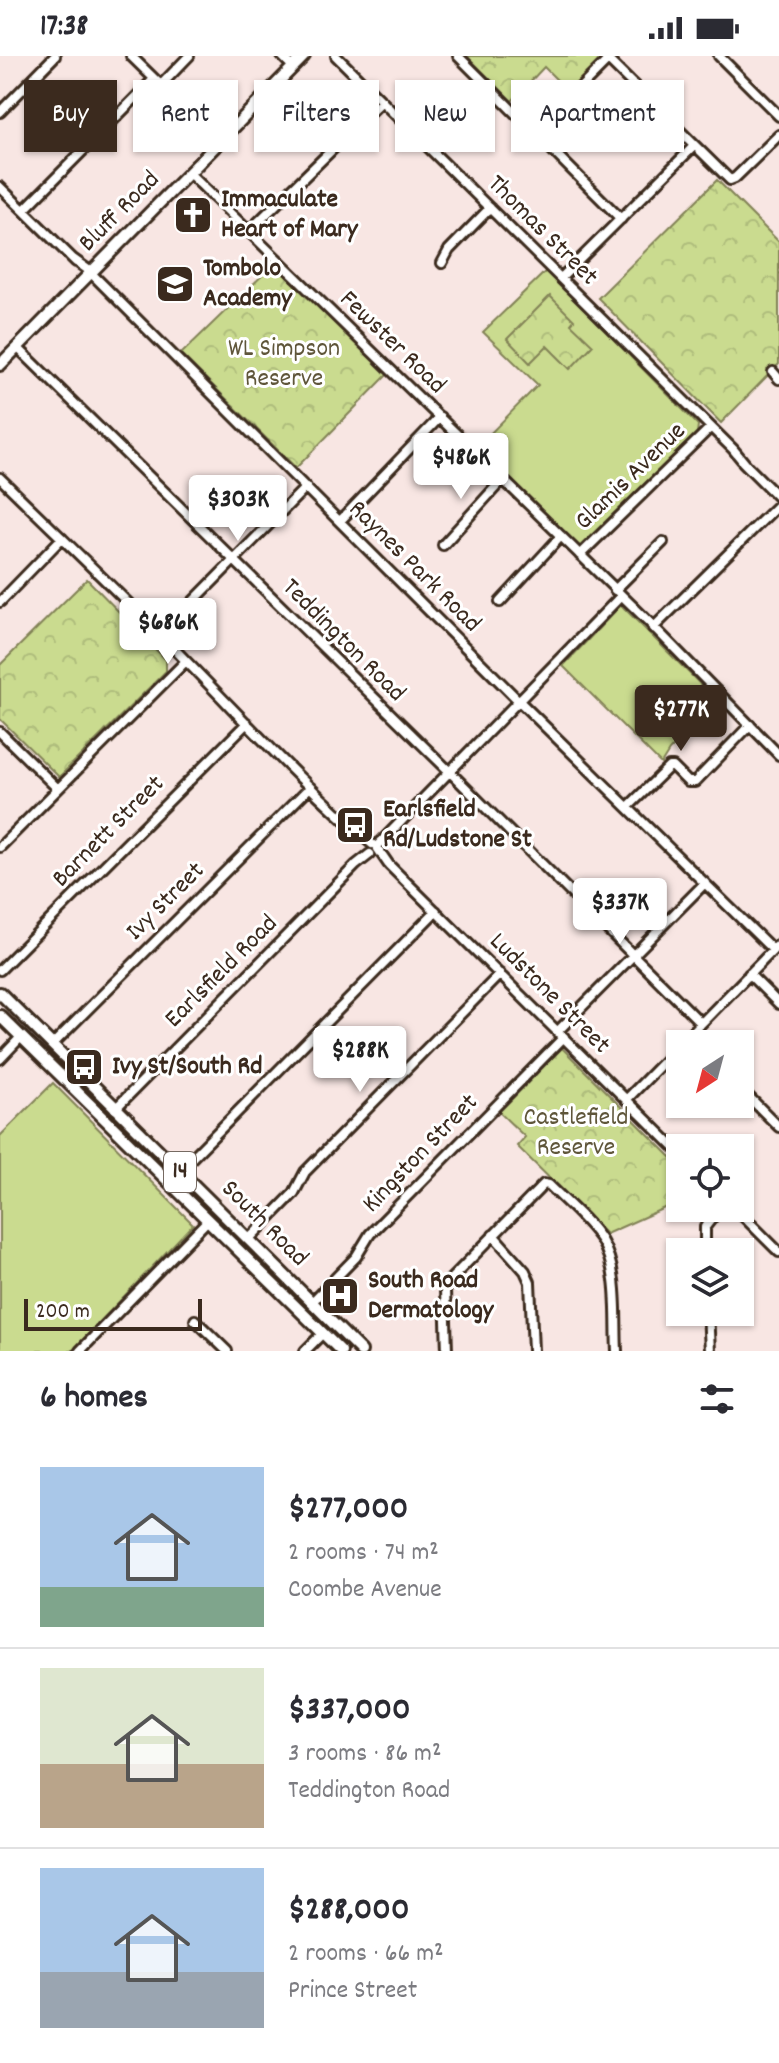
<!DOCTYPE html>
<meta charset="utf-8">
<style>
:root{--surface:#fff;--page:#f7f7f7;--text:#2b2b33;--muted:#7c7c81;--line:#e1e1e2;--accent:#3b2a1e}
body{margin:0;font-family:Dekko,sans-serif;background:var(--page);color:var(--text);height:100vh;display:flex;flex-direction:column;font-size:30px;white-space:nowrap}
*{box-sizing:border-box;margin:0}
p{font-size:26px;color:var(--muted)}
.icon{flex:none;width:44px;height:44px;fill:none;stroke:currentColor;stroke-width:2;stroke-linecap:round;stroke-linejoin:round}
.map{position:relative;height:1295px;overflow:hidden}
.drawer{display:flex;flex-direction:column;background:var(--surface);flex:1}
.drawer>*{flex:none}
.banner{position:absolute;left:24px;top:24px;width:732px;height:72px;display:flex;gap:16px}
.needle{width:52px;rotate:216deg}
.tools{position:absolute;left:666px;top:974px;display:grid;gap:16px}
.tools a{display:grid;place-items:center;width:88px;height:88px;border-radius:0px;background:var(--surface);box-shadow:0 2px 6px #0004;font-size:40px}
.scale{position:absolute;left:24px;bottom:20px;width:178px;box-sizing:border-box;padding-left:8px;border:4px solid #3b2a1e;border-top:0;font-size:22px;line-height:28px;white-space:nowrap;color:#3b2a1e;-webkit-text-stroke:6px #fff;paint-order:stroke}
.price{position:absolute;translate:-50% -68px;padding:0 18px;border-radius:8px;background:#fff;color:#222;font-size:26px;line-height:52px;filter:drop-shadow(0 2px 4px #0008)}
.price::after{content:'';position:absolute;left:50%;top:48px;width:24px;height:18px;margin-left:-12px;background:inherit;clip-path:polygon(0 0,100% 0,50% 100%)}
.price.active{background:var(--accent);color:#fff}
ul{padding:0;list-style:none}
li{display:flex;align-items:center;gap:24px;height:200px;padding:0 40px}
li+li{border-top:2px solid var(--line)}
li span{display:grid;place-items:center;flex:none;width:224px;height:160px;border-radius:0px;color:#555}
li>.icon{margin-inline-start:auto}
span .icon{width:96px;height:96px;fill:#fffc;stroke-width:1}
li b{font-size:34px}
h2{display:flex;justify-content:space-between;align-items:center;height:96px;padding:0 40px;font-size:34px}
.tag{padding:0 28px;border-radius:0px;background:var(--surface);box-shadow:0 2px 6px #0004;font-size:28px;line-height:72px}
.tag.active{background:var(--accent);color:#fff}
.status{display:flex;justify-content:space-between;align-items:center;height:56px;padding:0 40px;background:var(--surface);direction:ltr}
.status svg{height:22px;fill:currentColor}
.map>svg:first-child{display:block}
</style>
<div class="status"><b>17:38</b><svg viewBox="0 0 49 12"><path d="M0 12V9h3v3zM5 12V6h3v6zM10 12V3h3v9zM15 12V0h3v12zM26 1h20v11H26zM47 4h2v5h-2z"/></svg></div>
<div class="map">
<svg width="779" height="1295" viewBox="0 0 779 1295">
<defs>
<pattern id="park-crowns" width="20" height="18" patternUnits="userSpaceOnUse" patternTransform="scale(2)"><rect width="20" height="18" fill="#cadb8f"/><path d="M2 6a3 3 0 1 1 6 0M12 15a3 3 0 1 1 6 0" fill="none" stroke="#aebc7b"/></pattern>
</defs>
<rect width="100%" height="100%" fill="#f8e6e3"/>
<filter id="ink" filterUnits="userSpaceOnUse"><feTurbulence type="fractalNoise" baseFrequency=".0125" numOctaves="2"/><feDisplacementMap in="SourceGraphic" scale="16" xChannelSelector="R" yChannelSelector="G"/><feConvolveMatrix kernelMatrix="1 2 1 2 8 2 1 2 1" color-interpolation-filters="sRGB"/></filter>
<g filter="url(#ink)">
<path fill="#cadb8f" stroke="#828256" stroke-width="2" d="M546 215 698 369 697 377 579 491 477 391 538 329 483 276Z
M621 549 717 645 669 695 661 708 563 610Z
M53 1027 193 1168 72 1295H0V1080Z"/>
<path fill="url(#park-crowns)" stroke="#828256" stroke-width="2" d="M467 0H598L601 3 568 35 544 11 512 45Z
M717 124 779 186V308L721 367 598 242Z
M274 208 388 318 296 412 181 298Z
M550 240 574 264 571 268 593 289 570 313 547 290 530 307 507 283Z
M87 523 166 604V615L59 721 0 663V609Z
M562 992 680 1110V1145L606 1178 517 1090 525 1081 499 1056Z"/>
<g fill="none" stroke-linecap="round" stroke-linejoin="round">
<defs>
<path id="minor" d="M131 0 219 86
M282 0 293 11
M336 0 733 393 747 410
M458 0 621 163
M604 0 730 124 735 122 779 79
M719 0 779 60
M161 29 189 0
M0 56 55 0
M535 77 608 4
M189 117 650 567 779 699
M0 131 76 206
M24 154 154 23
M249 175 382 45
M73 203 87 213 519 645 773 894
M442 207 449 194 490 152
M561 222 694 90
M17 291 449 715 701 967
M773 316 779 323
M743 406 779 442
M0 422C63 484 127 544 188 607 248 668 307 733 372 788
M340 465 440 361
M443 489 503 423
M580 499 710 372
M615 534 663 486
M0 546 62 482
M500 546 561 480
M653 572 779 448
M160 579 306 431
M0 676 58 733
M628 751 669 711H673L688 726H695L750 669
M377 790 621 540
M0 791 186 605
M378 793 389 809 680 1097
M0 914 247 667
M749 918 779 948
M558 975 705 827
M681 988 779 888
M52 989 310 731
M0 1003 21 981
M740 1032 779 1071
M627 1043 680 989
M115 1053 356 809 370 798
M179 1115 436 855
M735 1152 779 1196
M493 1179 525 1215 530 1226 533 1295
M248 1184 294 1137 305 1116 500 918
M705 1196V1171L720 1152
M312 1246 356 1201 370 1178 564 981
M708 1256 710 1295
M195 1264 227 1295
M80 1295 207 1165
M305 1295 323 1277
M447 1295 445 1234 447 1227 544 1128 549 1129C566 1146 588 1164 601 1184 620 1215 615 1260 617 1295"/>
<path id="major" d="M0 309 304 0
M0 937 361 1295
M0 960 341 1295"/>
</defs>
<use href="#minor" stroke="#3b2a1e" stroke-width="14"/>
<use href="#major" stroke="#3b2a1e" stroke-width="16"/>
<use href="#minor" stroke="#fff" stroke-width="8"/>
<use href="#major" stroke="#fff" stroke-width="10"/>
</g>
</g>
<defs>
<symbol id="church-square" viewBox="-11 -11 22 22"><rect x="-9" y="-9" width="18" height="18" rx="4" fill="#3b2a1e" stroke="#fff"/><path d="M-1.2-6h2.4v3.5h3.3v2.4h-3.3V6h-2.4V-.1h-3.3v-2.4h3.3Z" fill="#fff"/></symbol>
<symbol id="school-square" viewBox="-11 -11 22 22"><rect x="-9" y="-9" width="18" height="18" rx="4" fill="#3b2a1e" stroke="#fff"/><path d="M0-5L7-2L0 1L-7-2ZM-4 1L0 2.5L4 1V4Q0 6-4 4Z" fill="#fff"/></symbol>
<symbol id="bus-square" viewBox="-11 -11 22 22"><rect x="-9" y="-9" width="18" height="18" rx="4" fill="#3b2a1e" stroke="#fff"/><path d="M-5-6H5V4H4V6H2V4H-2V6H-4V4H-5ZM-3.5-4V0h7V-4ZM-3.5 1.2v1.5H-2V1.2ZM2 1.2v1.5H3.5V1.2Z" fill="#fff"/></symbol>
<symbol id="hospital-square" viewBox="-11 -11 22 22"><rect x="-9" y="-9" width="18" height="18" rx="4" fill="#3b2a1e" stroke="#fff"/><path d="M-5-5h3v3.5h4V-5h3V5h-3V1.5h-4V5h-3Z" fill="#fff"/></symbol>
</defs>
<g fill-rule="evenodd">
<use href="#church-square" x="171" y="137" width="44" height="44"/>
<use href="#school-square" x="153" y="206" width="44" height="44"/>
<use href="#bus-square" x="333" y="747" width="44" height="44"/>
<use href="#bus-square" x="62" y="989" width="44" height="44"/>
<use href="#hospital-square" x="318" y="1218" width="44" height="44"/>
</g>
<g text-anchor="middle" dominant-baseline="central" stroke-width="6" stroke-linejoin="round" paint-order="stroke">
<rect fill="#fff" stroke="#766a62" stroke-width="2" x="164" y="1096" width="32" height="40" rx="6"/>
<g font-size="24" font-weight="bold" fill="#3b2a1e">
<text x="180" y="1116">14</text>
</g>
<g font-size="26" font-weight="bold" fill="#3b2a1e" stroke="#fff" text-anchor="start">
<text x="221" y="144">Immaculate<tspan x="221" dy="30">Heart of Mary</tspan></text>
<text x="203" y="213">Tombolo<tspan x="203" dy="30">Academy</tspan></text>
<text x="383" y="754">Earlsfield<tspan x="383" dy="30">Rd/Ludstone St</tspan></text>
<text x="112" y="1011">Ivy St/South Rd</text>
<text x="368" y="1225">South Road<tspan x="368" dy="30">Dermatology</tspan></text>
</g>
<g font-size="26" fill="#3b2a1e" stroke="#fff">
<text transform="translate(120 156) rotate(-45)">Bluff Road</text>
<text transform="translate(542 175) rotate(45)">Thomas Street</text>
<text transform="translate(392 287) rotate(44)">Fewster Road</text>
<text transform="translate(631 421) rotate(-44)">Glamis Avenue</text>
<text transform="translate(414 511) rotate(45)">Raynes Park Road</text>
<text transform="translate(343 585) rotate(45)">Teddington Road</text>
<text transform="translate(109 776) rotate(-45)">Barnett Street</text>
<text transform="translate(166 846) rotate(-45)">Ivy Street</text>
<text transform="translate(222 916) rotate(-45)">Earlsfield Road</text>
<text transform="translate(549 938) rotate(45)">Ludstone Street</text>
<text transform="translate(421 1098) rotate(-46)">Kingston Street</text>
<text transform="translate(264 1168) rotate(45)">South Road</text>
</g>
<g font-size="26" fill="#5f563a" stroke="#fff">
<text x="284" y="293">WL Simpson<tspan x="284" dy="30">Reserve</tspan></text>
<text x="576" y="1062">Castlefield<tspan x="576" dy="30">Reserve</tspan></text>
</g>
</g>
</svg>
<div class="tools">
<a><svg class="needle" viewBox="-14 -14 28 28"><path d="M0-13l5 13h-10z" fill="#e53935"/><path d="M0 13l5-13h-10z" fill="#7c7c81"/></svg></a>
<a><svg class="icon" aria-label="locate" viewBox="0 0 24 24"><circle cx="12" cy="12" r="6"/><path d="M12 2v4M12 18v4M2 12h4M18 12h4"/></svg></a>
<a><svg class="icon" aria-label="layers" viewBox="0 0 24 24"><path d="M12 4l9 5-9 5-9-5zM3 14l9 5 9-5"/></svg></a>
</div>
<div class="scale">200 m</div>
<b class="price" style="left:461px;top:445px">$486K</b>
<b class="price" style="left:238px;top:487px">$303K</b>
<b class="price" style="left:168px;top:610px">$686K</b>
<b class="price active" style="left:681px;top:697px">$277K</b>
<b class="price" style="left:620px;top:890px">$337K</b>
<b class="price" style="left:360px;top:1038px">$288K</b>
<div class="banner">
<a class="tag active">Buy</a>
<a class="tag">Rent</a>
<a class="tag">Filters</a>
<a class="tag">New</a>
<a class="tag">Apartment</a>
</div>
</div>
<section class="drawer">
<h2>6 homes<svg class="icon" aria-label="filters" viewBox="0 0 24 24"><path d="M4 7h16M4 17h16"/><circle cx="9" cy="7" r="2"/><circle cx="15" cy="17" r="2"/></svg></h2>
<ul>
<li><span style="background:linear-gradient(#a9c7e8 75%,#7fa58c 0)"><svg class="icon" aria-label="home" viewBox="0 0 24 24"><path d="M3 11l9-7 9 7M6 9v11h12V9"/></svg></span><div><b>$277,000</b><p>2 rooms · 74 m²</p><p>Coombe Avenue</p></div></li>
<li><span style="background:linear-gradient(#dfe7d0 60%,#b9a48a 0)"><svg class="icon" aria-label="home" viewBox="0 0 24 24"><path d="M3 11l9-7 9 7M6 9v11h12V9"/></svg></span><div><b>$337,000</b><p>3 rooms · 86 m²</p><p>Teddington Road</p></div></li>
<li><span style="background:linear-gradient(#a9c7e8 65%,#9aa5b1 0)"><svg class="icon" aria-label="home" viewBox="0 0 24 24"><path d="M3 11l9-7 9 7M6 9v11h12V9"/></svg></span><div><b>$288,000</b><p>2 rooms · 66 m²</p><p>Prince Street</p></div></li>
</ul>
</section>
